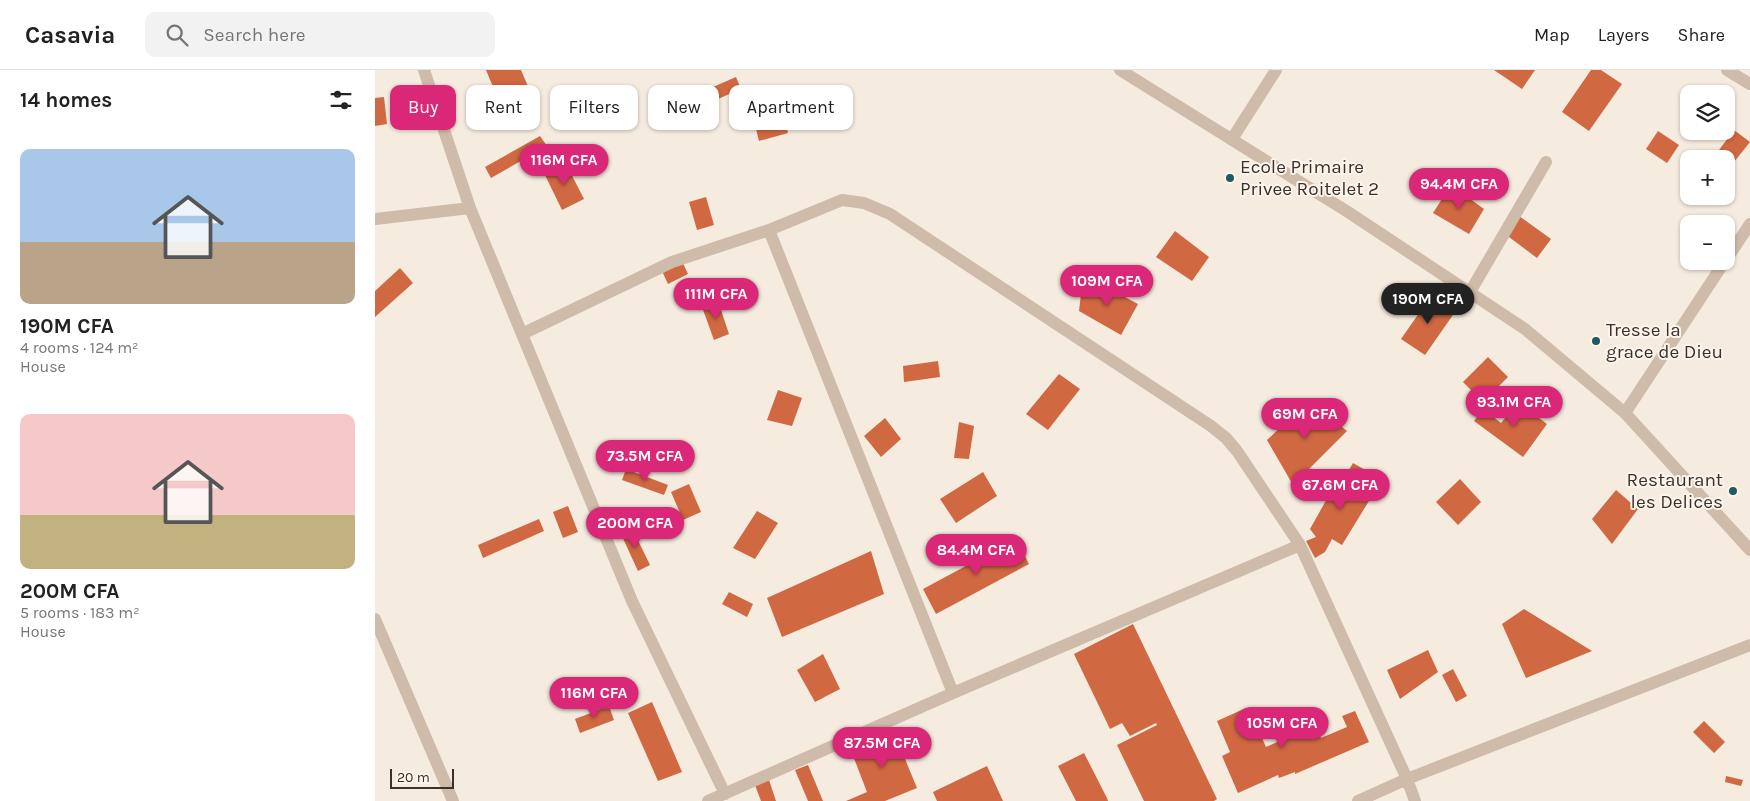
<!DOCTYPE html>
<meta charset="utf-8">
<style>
:root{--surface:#fff;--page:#f2f2f2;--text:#222;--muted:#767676;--line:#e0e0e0;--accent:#db2777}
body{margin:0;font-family:Karla,sans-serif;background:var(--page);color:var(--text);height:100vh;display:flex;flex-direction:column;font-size:19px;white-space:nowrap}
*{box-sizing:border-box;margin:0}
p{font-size:16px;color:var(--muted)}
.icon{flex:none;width:28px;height:28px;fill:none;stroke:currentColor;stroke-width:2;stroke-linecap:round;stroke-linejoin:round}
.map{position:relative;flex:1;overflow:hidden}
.drawer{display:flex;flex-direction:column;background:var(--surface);width:375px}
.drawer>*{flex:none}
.top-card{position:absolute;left:15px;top:15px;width:475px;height:45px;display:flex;gap:10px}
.controls{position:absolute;left:1305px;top:15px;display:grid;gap:10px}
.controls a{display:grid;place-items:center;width:55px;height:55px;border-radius:10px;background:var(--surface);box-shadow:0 1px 4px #0004;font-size:25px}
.scale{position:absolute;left:15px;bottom:12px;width:64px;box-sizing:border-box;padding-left:5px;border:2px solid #3b302a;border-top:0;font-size:14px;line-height:18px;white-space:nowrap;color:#3b302a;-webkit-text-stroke:4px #fcf5ec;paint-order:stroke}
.price{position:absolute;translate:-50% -42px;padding:0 11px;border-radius:18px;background:var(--accent);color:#fff;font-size:16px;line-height:32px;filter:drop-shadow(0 1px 2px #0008)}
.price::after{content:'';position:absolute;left:50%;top:30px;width:15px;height:11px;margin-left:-8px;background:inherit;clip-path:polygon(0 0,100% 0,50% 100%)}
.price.on{background:#222;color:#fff}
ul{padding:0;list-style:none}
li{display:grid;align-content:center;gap:10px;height:265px;padding:0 20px}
li span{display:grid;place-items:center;height:155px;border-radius:10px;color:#555}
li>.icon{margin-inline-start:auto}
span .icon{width:90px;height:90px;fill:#fffc;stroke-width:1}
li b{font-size:21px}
h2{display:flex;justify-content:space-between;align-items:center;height:60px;padding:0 20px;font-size:21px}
.tag{padding:0 18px;border-radius:10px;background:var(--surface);box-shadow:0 1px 4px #0004;font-size:18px;line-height:45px}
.tag.on{background:var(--accent);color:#fff}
header{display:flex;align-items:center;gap:30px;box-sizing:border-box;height:70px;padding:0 25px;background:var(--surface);border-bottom:1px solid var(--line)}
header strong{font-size:24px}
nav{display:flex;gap:28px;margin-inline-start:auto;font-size:18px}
.search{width:350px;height:45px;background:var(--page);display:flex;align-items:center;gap:12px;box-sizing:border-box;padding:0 18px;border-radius:10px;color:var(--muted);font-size:19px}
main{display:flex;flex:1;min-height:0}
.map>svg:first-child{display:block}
</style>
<header>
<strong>Casavia</strong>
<div class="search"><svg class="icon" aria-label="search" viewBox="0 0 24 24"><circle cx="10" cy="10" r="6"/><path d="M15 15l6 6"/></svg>Search here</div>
<nav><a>Map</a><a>Layers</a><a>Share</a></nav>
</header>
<main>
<section class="drawer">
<h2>14 homes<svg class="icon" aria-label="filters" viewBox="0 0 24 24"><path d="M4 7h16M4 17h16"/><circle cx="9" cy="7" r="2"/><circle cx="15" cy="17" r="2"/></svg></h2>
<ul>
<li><span style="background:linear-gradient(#a9c7e8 60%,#b9a48a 0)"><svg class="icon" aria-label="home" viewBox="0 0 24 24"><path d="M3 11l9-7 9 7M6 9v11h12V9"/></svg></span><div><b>190M CFA</b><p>4 rooms · 124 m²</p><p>House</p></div></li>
<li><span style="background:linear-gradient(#f6c9c9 65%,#c2b280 0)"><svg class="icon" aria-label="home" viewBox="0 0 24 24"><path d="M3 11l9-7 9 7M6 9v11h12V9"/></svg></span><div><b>200M CFA</b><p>5 rooms · 183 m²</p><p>House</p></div></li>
</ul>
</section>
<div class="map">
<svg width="1375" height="731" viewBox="0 0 1375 731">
<rect width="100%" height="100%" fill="#f5ebdf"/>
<path fill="#d06842" d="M111 0H146L158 28 128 41Z
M1119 0H1160L1147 19Z
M1216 0H1226L1247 14 1214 61 1187 42Z
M361 7 366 19 336 32 331 20Z
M9 27 12 54 0 56V28Z
M410 51 413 63 384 71 381 59Z
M1359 60 1375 72 1359 92 1344 80Z
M1283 61 1304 75 1292 93 1271 79Z
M165 66 172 76 116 108 110 97Z
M190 92 209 129 187 140 169 103Z
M1076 115 1109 139 1094 164 1058 143Z
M331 127 339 155 322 160 314 132Z
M1144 146 1176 169 1162 188 1130 164Z
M800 161 834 187 817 211 781 187Z
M307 191 313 204 293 214 287 201Z
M25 198 38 213 0 247V221Z
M718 210 763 234 746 265 704 241 706 224Z
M1056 226 1080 242 1050 285 1026 269Z
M343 231 354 264 339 270 327 237Z
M1113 287 1133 307 1108 332 1088 312Z
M563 291 565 307 529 312 528 296Z
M684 304 705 319 673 360 651 344Z
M403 320 427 328 417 356 392 350Z
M934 330 972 361 918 415 892 370Z
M1143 332 1172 354 1148 387 1099 351 1108 339 1126 353Z
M510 348 526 369 506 387 489 366Z
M584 352 599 356 594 389 579 388Z
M978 393 992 401 983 417 997 426 967 475 957 469 950 482 940 488 931 471 941 467 935 459 958 418 954 416 960 405 968 410Z
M251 399 293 415 289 425 247 410Z
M608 402 622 426 581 453 565 429Z
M1085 409 1106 432 1083 455 1061 432Z
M314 414 326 442 308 450 296 422Z
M1241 420 1263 439 1237 474 1217 449Z
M193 436 203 462 188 468 178 442Z
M382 441 403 453 380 489 358 478Z
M164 449 169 461 108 488 103 475Z
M256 456 275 495 263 501 245 462Z
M641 469 654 494 561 544 548 519Z
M496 481 509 524 407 567 392 528Z
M354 522 378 534 372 547 347 534Z
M1149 539 1217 581 1151 608 1127 554Z
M758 554 842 729 839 731H769L742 675 782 655 781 653 755 666 747 653 735 659 699 584Z
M1053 580 1063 602 1025 629 1012 600Z
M448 584 465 619 440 632 422 600Z
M1078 599 1092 626 1081 632 1067 605Z
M277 632 307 702 283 711 253 643Z
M234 636 239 650 205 663 200 649Z
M871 638 884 669 887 668 891 677 940 655 946 668 972 657 967 646 980 641 994 672 920 704V702L904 708 903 705 863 723 847 686 855 682 842 651Z
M1329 651 1350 672 1339 683 1318 662Z
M518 660 542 718 510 731H471L492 722 475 678Z
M709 683 732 728 733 731H701L683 696Z
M433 695 448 731H433L420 700Z
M612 696 628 731H562L558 722Z
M1351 706 1368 710 1366 716 1350 712Z
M394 710 401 731H386L380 715Z"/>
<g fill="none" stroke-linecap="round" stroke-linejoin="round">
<path stroke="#cfbba9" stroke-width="12" d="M49 0 95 138 257 531 350 724
M745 0 973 142 1150 259 1250 343 1375 480
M1352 0 1375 14
M857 69 901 0
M0 149 95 138
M394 160 578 623
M1351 190 1375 154
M1095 222 1171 92
M147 264 297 192 394 160 467 130 489 133 515 144 836 356 851 368 862 381 925 475 1032 709 1040 731
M1250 343 1350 191
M0 549 78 731
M333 731 578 623 925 475
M983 731 1032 709 1375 575"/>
</g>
<g fill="#1b5b61" stroke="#fcf5ec" stroke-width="2">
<circle cx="855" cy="108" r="5"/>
<circle cx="1221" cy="271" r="5"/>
<circle cx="1358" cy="421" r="5"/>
</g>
<g text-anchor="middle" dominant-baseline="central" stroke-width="4" stroke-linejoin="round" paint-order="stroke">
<g font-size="19" fill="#3b302a" stroke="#fcf5ec" text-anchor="start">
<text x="865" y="97">Ecole Primaire<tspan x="865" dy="22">Privee Roitelet 2</tspan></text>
<text x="1231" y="260">Tresse la<tspan x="1231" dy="22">grace de Dieu</tspan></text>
<text x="1348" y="410" text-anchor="end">Restaurant<tspan x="1348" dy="22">les Delices</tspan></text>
</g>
</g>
</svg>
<div class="controls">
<a><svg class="icon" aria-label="layers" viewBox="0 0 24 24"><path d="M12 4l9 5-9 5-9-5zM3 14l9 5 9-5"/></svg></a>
<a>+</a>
<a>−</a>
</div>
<div class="scale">20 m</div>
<b class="price" style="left:189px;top:116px">116M CFA</b>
<b class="price" style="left:1084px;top:140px">94.4M CFA</b>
<b class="price" style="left:732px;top:237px">109M CFA</b>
<b class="price" style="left:341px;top:250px">111M CFA</b>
<b class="price on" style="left:1053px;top:255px">190M CFA</b>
<b class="price" style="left:1139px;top:358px">93.1M CFA</b>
<b class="price" style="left:930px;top:370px">69M CFA</b>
<b class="price" style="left:270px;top:412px">73.5M CFA</b>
<b class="price" style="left:965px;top:441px">67.6M CFA</b>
<b class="price" style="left:260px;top:479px">200M CFA</b>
<b class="price" style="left:601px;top:506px">84.4M CFA</b>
<b class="price" style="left:219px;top:649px">116M CFA</b>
<b class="price" style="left:907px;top:679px">105M CFA</b>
<b class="price" style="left:507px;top:699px">87.5M CFA</b>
<div class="top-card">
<a class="tag on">Buy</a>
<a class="tag">Rent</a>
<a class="tag">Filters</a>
<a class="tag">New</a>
<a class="tag">Apartment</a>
</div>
</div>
</main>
